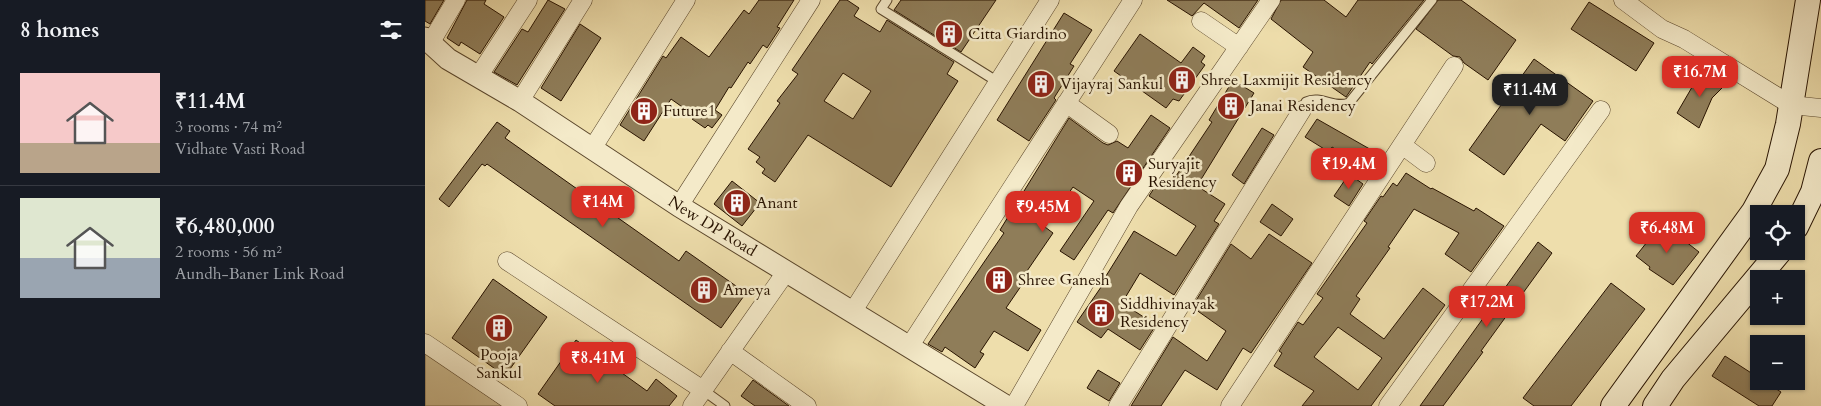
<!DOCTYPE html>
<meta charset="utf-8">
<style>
:root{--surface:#171b24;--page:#242831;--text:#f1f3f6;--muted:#9ea1a6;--line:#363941;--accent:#d93025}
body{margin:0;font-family:Cardo,serif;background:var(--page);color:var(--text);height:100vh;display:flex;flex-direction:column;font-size:19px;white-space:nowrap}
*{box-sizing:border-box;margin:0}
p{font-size:16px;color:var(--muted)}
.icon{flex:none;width:28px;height:28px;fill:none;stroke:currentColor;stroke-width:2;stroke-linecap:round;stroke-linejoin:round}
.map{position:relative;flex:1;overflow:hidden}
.side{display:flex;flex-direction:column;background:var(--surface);width:425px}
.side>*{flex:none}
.controls{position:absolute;left:1325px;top:205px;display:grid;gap:10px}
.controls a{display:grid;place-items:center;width:55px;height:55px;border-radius:0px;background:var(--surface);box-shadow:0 1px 4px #0004;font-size:25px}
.price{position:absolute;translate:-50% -42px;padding:0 11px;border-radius:10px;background:var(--accent);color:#fff;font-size:16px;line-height:32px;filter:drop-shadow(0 1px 2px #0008)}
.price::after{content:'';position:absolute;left:50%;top:30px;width:15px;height:11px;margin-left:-8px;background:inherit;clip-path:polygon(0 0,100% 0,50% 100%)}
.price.on{background:#222;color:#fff}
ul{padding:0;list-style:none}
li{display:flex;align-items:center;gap:15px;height:125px;padding:0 20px}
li+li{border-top:1px solid var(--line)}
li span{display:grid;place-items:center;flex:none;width:140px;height:100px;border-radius:0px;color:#555}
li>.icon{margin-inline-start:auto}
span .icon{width:60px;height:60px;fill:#fffc;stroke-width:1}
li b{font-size:21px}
h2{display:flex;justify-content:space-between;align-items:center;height:60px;padding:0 20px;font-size:21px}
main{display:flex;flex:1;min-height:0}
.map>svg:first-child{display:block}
</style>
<main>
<section class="side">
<h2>8 homes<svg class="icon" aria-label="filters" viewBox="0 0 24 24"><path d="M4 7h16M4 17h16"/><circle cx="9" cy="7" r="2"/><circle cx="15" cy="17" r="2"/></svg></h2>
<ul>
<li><span style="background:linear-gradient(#f6c9c9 70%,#b9a48a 0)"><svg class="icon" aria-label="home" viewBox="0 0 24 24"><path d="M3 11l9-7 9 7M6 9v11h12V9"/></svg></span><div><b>₹11.4M</b><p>3 rooms · 74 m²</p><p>Vidhate Vasti Road</p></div></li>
<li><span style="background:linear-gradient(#dfe7d0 60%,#9aa5b1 0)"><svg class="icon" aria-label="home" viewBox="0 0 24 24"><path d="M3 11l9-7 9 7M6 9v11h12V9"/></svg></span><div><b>₹6,480,000</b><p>2 rooms · 56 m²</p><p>Aundh-Baner Link Road</p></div></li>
</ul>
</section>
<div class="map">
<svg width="1396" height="406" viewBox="0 0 1396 406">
<rect width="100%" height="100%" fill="#eedeac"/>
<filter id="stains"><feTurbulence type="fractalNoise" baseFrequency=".004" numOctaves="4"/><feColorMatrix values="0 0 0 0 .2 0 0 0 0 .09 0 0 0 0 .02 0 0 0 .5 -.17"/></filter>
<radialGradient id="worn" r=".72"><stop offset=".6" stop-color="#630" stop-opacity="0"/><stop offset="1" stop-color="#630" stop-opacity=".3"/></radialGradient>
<path fill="#ccbb8f" stroke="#7a6748" d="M0 353 77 406H0Z"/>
<path fill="#8f7d59" stroke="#281300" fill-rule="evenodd" d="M0 0H19L5 24 0 21Z
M42 0H61L59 4 79 17 55 54 36 42 34 46 22 38Z
M123 0 140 9 92 85 69 72 97 29 103 32Z
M334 0H369L352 27 355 28 342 48 338 45 325 64 323 62 306 88 304 87 290 110 297 115 287 128 283 125 280 128 267 119 270 116 246 99 219 141 195 125 238 56 241 58 256 37 284 57 319 10 324 14Z
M415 0H422L434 8 429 16 455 32 462 20 529 62 522 74 533 81 466 187 383 135 350 182 337 173 340 169 331 162 335 157 323 149 355 103 352 101 373 74 367 70ZM418 73 446 91 428 119 399 101Z
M476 0H571L536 52 469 10Z
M742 0H833L814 28 779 3 767 16Z
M856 0H899L921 17 933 0H999L947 64 945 62 921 97 878 67 888 52 846 19Z
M1013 0H1036L1091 40 1063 80 1039 63 1035 57 1028 56 991 29Z
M1164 2 1229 43 1211 71 1146 29Z
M639 13 667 30 645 64 649 66 629 98 631 100 604 141 572 120Z
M155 24 176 38 136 101 116 88Z
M715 34 756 63 768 47 780 56 776 62 780 65 754 101 748 99 741 108 689 71Z
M1109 59 1168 101 1140 141 1116 124 1079 175 1044 150Z
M1277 70 1300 85 1287 98 1274 128 1252 113Z
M808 80 829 93 772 186 800 204 789 221 794 224 749 295 715 273 697 303 731 325 715 350 683 329 676 338 652 322 683 277 681 276 709 231 751 256 771 226 724 196 735 179 745 185 787 122 784 120Z
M726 115 745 128 688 213 683 210 649 260 635 251 669 201 648 187 620 227 628 233 602 271 605 273 581 308 616 330 603 351 569 331 555 352 559 354 550 368 520 347 517 352 503 344 579 233 575 230 644 118 678 143 683 145 692 141 703 148Z
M892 119 950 152 940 167 907 147 904 152 880 137Z
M72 122 85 131 80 138 254 261 261 251 321 293 296 328 62 164 60 166 57 164 24 207 14 199Z
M837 128 849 135 819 184 807 175Z
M981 173 1006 189 1007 188 1049 211 1051 208 1079 226 1046 272 1020 254 1034 233 989 209 963 247 965 248 931 296 935 299 925 314 959 339 998 288 1020 305 946 406H877L889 391 849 366 857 353 854 351 873 322 878 325 898 298 892 294 942 223 939 221 956 196 958 197 968 183 972 186ZM913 327 957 358 933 390 889 357Z
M924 174 938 184 924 206 909 196Z
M307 181 335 203 317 226 289 204Z
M847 204 868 219 856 236 835 222Z
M1237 223 1274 252 1248 285 1224 269 1225 267 1211 256Z
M844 234 887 263 826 353 818 348 792 390 760 370 736 406H706L748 337 782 361 801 331 767 307 806 244 826 259Z
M1113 242 1127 253 1056 351 1058 352 1018 406H995Z
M68 279 122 317 80 376 27 338Z
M1186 283 1220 309 1146 406H1109L1098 398Z
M151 340 222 391 231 379 252 396 244 406H130L113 394Z
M1300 356 1334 378V381H1339L1356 392 1347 406H1334L1287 376Z
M673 370 695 383 684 401 662 388Z
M328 380 364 406H330L316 396Z"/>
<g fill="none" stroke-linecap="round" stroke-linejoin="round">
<defs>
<path id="service" d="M462 0 456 9 573 82
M877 110 881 102C896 95 909 109 924 103L1007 0
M278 390 300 406"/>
<path id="minor" d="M1198 0 1237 29 1259 39 1366 105 1396 108
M776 21 814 47
M6 42 31 0
M53 77 103 0
M95 101 158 0
M641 103 684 134
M977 145 1001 163
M167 149 261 0
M254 206 386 0
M82 261 278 390
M428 311 625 0
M0 343 93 406
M484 347 708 0
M305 351 382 406
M267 406 361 272
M589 406 704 206 846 0
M693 406 877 110
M805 406 1029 66
M963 406 1176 110"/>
<g id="tertiary">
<path id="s1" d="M0 38 23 59 95 101 254 206 581 406"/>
</g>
<path id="secondary" d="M1371 227 1388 192 1396 161
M1188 406 1329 211 1352 169 1363 124 1383 0
M1230 406 1248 379 1355 251"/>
</defs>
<use href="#service" stroke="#5a462b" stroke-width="11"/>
<use href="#minor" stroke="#5a462b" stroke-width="19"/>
<use href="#tertiary" stroke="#5a462b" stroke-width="23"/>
<use href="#secondary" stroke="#281300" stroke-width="26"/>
<use href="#service" stroke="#f4eac9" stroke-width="9"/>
<use href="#minor" stroke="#f4eac9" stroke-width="18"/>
<use href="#tertiary" stroke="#f4eac9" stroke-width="21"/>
<use href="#secondary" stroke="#f4eac9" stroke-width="24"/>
</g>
<defs>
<symbol id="building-disc" viewBox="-11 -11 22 22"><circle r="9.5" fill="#8f2418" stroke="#f4eac9"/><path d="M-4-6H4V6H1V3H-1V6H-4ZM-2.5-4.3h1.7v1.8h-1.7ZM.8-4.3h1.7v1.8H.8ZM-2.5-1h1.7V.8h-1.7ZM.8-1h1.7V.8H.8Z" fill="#fff"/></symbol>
</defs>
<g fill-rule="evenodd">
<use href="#building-disc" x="508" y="18" width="32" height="32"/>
<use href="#building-disc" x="741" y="64" width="32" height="32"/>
<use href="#building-disc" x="600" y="68" width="32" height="32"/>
<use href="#building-disc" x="790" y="90" width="32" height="32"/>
<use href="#building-disc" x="203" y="95" width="32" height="32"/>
<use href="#building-disc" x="688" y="157" width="32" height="32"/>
<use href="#building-disc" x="296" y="187" width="32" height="32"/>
<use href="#building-disc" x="558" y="264" width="32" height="32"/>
<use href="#building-disc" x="263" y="274" width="32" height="32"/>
<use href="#building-disc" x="660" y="297" width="32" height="32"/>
<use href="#building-disc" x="58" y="312" width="32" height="32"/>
</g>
<g text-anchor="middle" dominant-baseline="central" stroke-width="5" stroke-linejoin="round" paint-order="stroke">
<g font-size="16" fill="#281300" stroke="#f4eac9" text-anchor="start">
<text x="543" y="34">Citta Giardino</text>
<text x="776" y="80">Shree Laxmijit Residency</text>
<text x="635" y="84">Vijayraj Sankul</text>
<text x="825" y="106">Janai Residency</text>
<text x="238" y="111">Future1</text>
<text x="723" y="164">Suryajit<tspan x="723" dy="18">Residency</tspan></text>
<text x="331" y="203">Anant</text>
<text x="593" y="280">Shree Ganesh</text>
<text x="298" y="290">Ameya</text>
<text x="695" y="304">Siddhivinayak<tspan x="695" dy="18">Residency</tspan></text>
<text x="74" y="355" text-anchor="middle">Pooja<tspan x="74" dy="18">Sankul</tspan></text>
</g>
<g font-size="16" fill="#281300" stroke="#f4eac9">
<text stroke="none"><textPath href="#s1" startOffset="344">New DP Road</textPath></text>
</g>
</g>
<rect width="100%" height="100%" filter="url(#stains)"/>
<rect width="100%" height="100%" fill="url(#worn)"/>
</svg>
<div class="controls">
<a><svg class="icon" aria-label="locate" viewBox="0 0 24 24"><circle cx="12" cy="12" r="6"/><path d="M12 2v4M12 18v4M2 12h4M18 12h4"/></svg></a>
<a>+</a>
<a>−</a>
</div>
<b class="price" style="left:1275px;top:98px">₹16.7M</b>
<b class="price on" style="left:1105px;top:116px">₹11.4M</b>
<b class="price" style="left:924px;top:190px">₹19.4M</b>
<b class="price" style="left:178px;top:228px">₹14M</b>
<b class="price" style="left:618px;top:233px">₹9.45M</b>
<b class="price" style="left:1242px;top:254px">₹6.48M</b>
<b class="price" style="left:1062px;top:328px">₹17.2M</b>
<b class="price" style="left:173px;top:384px">₹8.41M</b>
</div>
</main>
